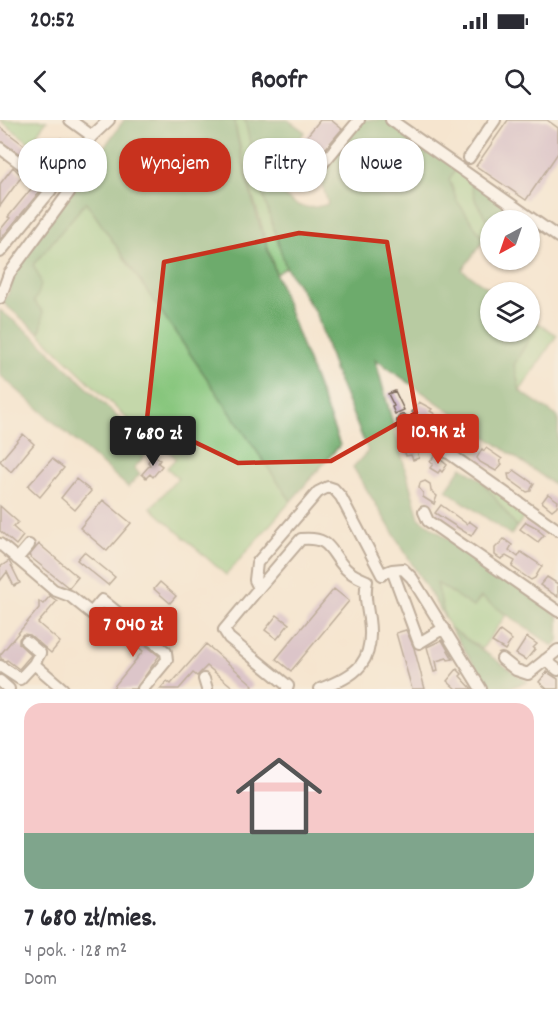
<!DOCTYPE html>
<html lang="pl">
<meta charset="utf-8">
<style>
:root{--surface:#fff;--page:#f2f2f3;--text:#2b2b33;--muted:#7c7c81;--accent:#c8321e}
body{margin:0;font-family:Dekko,sans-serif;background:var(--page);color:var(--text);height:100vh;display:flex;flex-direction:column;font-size:22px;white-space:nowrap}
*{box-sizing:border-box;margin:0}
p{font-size:20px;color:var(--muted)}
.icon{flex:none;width:33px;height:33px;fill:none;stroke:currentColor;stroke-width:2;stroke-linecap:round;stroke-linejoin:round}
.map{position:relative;height:569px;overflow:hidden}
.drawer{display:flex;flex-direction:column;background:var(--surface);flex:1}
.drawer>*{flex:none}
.top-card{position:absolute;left:18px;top:18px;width:522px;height:54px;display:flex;gap:12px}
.needle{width:39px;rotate:220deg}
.controls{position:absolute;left:480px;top:90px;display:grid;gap:12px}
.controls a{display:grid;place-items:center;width:60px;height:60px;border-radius:50%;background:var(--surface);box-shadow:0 2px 4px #0004;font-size:30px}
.price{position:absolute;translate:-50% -51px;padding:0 14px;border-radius:6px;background:var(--accent);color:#fff;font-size:20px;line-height:39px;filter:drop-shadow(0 2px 3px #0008)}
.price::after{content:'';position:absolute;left:50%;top:36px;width:18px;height:14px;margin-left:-9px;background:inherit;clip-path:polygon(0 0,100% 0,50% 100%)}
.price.active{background:#222;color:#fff}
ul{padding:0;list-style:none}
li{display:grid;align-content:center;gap:12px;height:318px;padding:0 24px}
li span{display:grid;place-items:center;height:186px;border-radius:18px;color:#555}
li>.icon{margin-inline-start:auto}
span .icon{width:108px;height:108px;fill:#fffc;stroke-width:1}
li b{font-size:26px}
.tag{padding:0 21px;border-radius:24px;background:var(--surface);box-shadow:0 2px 4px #0004;font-size:21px;line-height:54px}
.tag.active{background:var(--accent);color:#fff}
.status{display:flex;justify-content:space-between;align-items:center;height:42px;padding:0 30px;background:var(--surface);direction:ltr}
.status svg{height:16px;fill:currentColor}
header{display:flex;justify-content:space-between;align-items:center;height:78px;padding:0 24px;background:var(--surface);font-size:27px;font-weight:700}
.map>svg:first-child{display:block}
</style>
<div class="status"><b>20:52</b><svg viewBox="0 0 49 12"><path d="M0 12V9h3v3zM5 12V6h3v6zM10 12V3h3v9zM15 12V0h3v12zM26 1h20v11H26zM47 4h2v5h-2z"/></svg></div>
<header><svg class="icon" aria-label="back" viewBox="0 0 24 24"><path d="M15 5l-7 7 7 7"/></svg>Roofr<svg class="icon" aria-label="search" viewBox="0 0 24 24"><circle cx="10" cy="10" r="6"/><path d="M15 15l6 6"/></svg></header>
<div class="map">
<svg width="558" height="569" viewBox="0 0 558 569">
<rect width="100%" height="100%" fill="#f7f3e8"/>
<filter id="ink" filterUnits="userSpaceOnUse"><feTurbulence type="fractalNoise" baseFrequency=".0167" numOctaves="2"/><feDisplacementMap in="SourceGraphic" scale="12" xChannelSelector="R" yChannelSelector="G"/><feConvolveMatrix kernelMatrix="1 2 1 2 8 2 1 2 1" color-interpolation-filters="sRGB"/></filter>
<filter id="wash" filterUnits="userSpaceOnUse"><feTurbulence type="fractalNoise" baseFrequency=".008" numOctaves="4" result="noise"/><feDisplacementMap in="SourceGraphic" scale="24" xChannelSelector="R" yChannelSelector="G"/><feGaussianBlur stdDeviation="1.35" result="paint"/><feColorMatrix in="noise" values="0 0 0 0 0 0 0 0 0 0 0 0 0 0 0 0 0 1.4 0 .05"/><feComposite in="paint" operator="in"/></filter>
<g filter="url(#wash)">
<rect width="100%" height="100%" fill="#f5e5cf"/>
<path fill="#87c67d" stroke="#61784e" stroke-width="1.5" d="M0 0H47L30 23Z
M234 0H245L251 27C270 36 275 41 282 61L277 68 261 67 286 147 276 154 249 63Z
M456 49 470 60 476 82 490 105V110L484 120 457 81 449 59Z
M86 82 291 381 226 455 151 388 178 358 167 348 176 338 158 321 154 325 39 213 42 205 34 181 33 145Z
M538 203 557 215 520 271 514 245Z
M131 310 151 329 143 338 123 318Z
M481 360 527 393 517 407Z
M436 462 473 487 481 477 506 495 482 529 450 508 445 498Z"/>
<path fill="#6dab6c" stroke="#546a45" stroke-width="1.5" d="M124 0H234C254 112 300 219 340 325L291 381 86 82 33 145C42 160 44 166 34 181L43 192 42 205 39 213 2 182 8 174 16 148Z
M245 0H288L305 12 289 32 296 38 287 56 282 61C275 41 270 36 251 28Z
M363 0H387L456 49 449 59 457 81 484 120 462 150 494 172H490V212H530V197L538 203 514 245 520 271 558 297V367L375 239 419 398 558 496V522L553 526 481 477 473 487 437 463 445 498 353 347 368 331 335 252 317 195 286 147 260 66 277 68C293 86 304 92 328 84L319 54Z
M470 60 508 86 498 100H490V105L476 82Z
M0 190 37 219 131 310 124 318 143 338 134 348 140 354 128 367 0 255Z
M462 347 481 360 517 407 511 415 446 370Z
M450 508 528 562 506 569H490Z"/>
<g id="blocks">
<path fill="#bc9dc0" d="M320 0H331L342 9 315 41 298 27Z
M508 0H547L558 8V33L526 80 476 46Z
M0 7 60 52 54 60 29 40 0 21Z
M61 18 69 24 58 37 43 26 47 21 54 26Z
M13 47 22 56 0 86V64Z
M35 64 41 70 0 120V110L10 98 8 97Z
M395 271 404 290 395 294 392 287 394 286 388 274Z
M419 282 432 289 430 291 435 294 428 303 412 292Z
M453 305 469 316 467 319 469 321 463 328 453 323 444 315 449 306 451 308Z
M23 314 34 324 11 352 0 341Z
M407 315 408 322 414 320 419 338 413 340 411 335 406 336 400 316Z
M486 328 502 339 500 342 502 344 496 351 480 342 477 338 482 329 484 331Z
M154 335 160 340 158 343 162 346 153 357 150 354 146 358 142 354 150 345 148 342Z
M435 335 447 345 442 352 440 350 438 353 430 348 433 344 430 342Z
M52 339 64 348 40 377 28 366Z
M514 350 534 364 531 369V371L527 372 509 359 508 354H511Z
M76 359 91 371 75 390 61 378Z
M425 361 430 364 431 371 437 376 434 384 423 377V373L419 368 420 363Z
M548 374 558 381 557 386 552 390 542 382Z
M103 380 131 403 107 431 80 408Z
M441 385 467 404 469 401 477 407 471 416 435 393Z
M0 386 18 402 13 407 23 416 16 425 0 411Z
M526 402 539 409 538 410 544 415 538 422 520 409Z
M504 419 512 425 509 430 518 437 521 432 542 446 535 458 531 460 512 447 515 441 506 436 501 439 495 435V428Z
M39 424 78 457 69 468 29 436Z
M84 432 115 457 108 465 77 440Z
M9 441 20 463 14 466 7 452 0 461V447Z
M547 457 558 464V477L540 465Z
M160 462 176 476 170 483 154 469Z
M334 469 349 481 291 551 276 539Z
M50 476 57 481 38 503 60 522 51 533 30 515 23 514 19 519V524L31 535 19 549 7 540 6 541 1 539 0 535 39 488V481L43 484Z
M103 490 159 536 136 569H112L143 531 99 495Z
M277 495 289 504 277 519 265 510Z
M406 510 414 528 425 569H412L396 513Z
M500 511 512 520 505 530 492 522Z
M527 517 537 524 533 528 535 529 526 540 516 534Z
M442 520 453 539 448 540 447 538 436 541 438 551 434 552 427 527Z
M206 524 253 565 250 569H235L207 546 197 556 193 553 179 569H160L167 561 171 564Z
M457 549 462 554 460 556 472 569H456L447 561Z
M547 552 558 559V569H547L539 562Z"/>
</g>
</g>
<g filter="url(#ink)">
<use href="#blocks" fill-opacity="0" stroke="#7c6b5c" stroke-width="1.5"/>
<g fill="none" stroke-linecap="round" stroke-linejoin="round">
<defs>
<path id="minor" d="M70 0 92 16
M391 0 558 117
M0 28 48 64 51 70 0 132
M469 38 495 0
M319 48 359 0
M0 178 9 154 70 71 73 49 82 30 92 16 109 0
M403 301 558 410
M424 392 428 401 558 491
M0 424 54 470 70 476 91 493 102 480 166 532 167 540 143 569
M17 439 29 425
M392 450 403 449 412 458 481 569
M387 452 392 450 419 523 444 508
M259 468 301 419C332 416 329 432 346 449 352 455 360 458 367 461
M26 521 40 533 34 544
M502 539 516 550 528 554 558 530
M545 540 558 550
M0 546 20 559 34 544 63 569
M204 559 207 569
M0 561 9 569
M287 569 288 566 229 518 224 510 259 468 255 460 257 443 318 372 328 367 334 369 341 377 382 455
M320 569C357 555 375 543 369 499 367 486 364 474 367 461"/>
</defs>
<use href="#minor" stroke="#7c6b5c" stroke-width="14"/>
<use href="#minor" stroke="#fff" stroke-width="10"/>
</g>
</g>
<path d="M0 0H558V569H0ZM299 113 387 122 416 293 331 341 238 343 147 299 164 142Z" fill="#f5e5cf" fill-opacity=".55" fill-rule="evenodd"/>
<path fill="none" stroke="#c8321e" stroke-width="4.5" stroke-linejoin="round" d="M299 113 387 122 416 293 331 341 238 343 147 299 164 142Z"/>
</svg>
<div class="controls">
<a><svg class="needle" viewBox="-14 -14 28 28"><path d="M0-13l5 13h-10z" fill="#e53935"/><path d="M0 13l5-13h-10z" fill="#7c7c81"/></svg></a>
<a><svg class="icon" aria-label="layers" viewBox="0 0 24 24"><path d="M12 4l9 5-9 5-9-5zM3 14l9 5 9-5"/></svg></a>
</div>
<b class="price" style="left:438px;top:345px">10.9K zł</b>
<b class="price active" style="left:153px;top:347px">7 680 zł</b>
<b class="price" style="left:133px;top:538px">7 040 zł</b>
<div class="top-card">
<a class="tag">Kupno</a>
<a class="tag active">Wynajem</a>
<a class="tag">Filtry</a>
<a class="tag">Nowe</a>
</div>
</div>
<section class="drawer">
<ul>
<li><span style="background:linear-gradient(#f6c9c9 70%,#7fa58c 0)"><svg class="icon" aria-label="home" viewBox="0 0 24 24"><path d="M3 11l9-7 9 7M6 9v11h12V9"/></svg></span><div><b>7 680 zł/mies.</b><p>4 pok. · 128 m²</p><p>Dom</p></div></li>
</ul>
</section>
